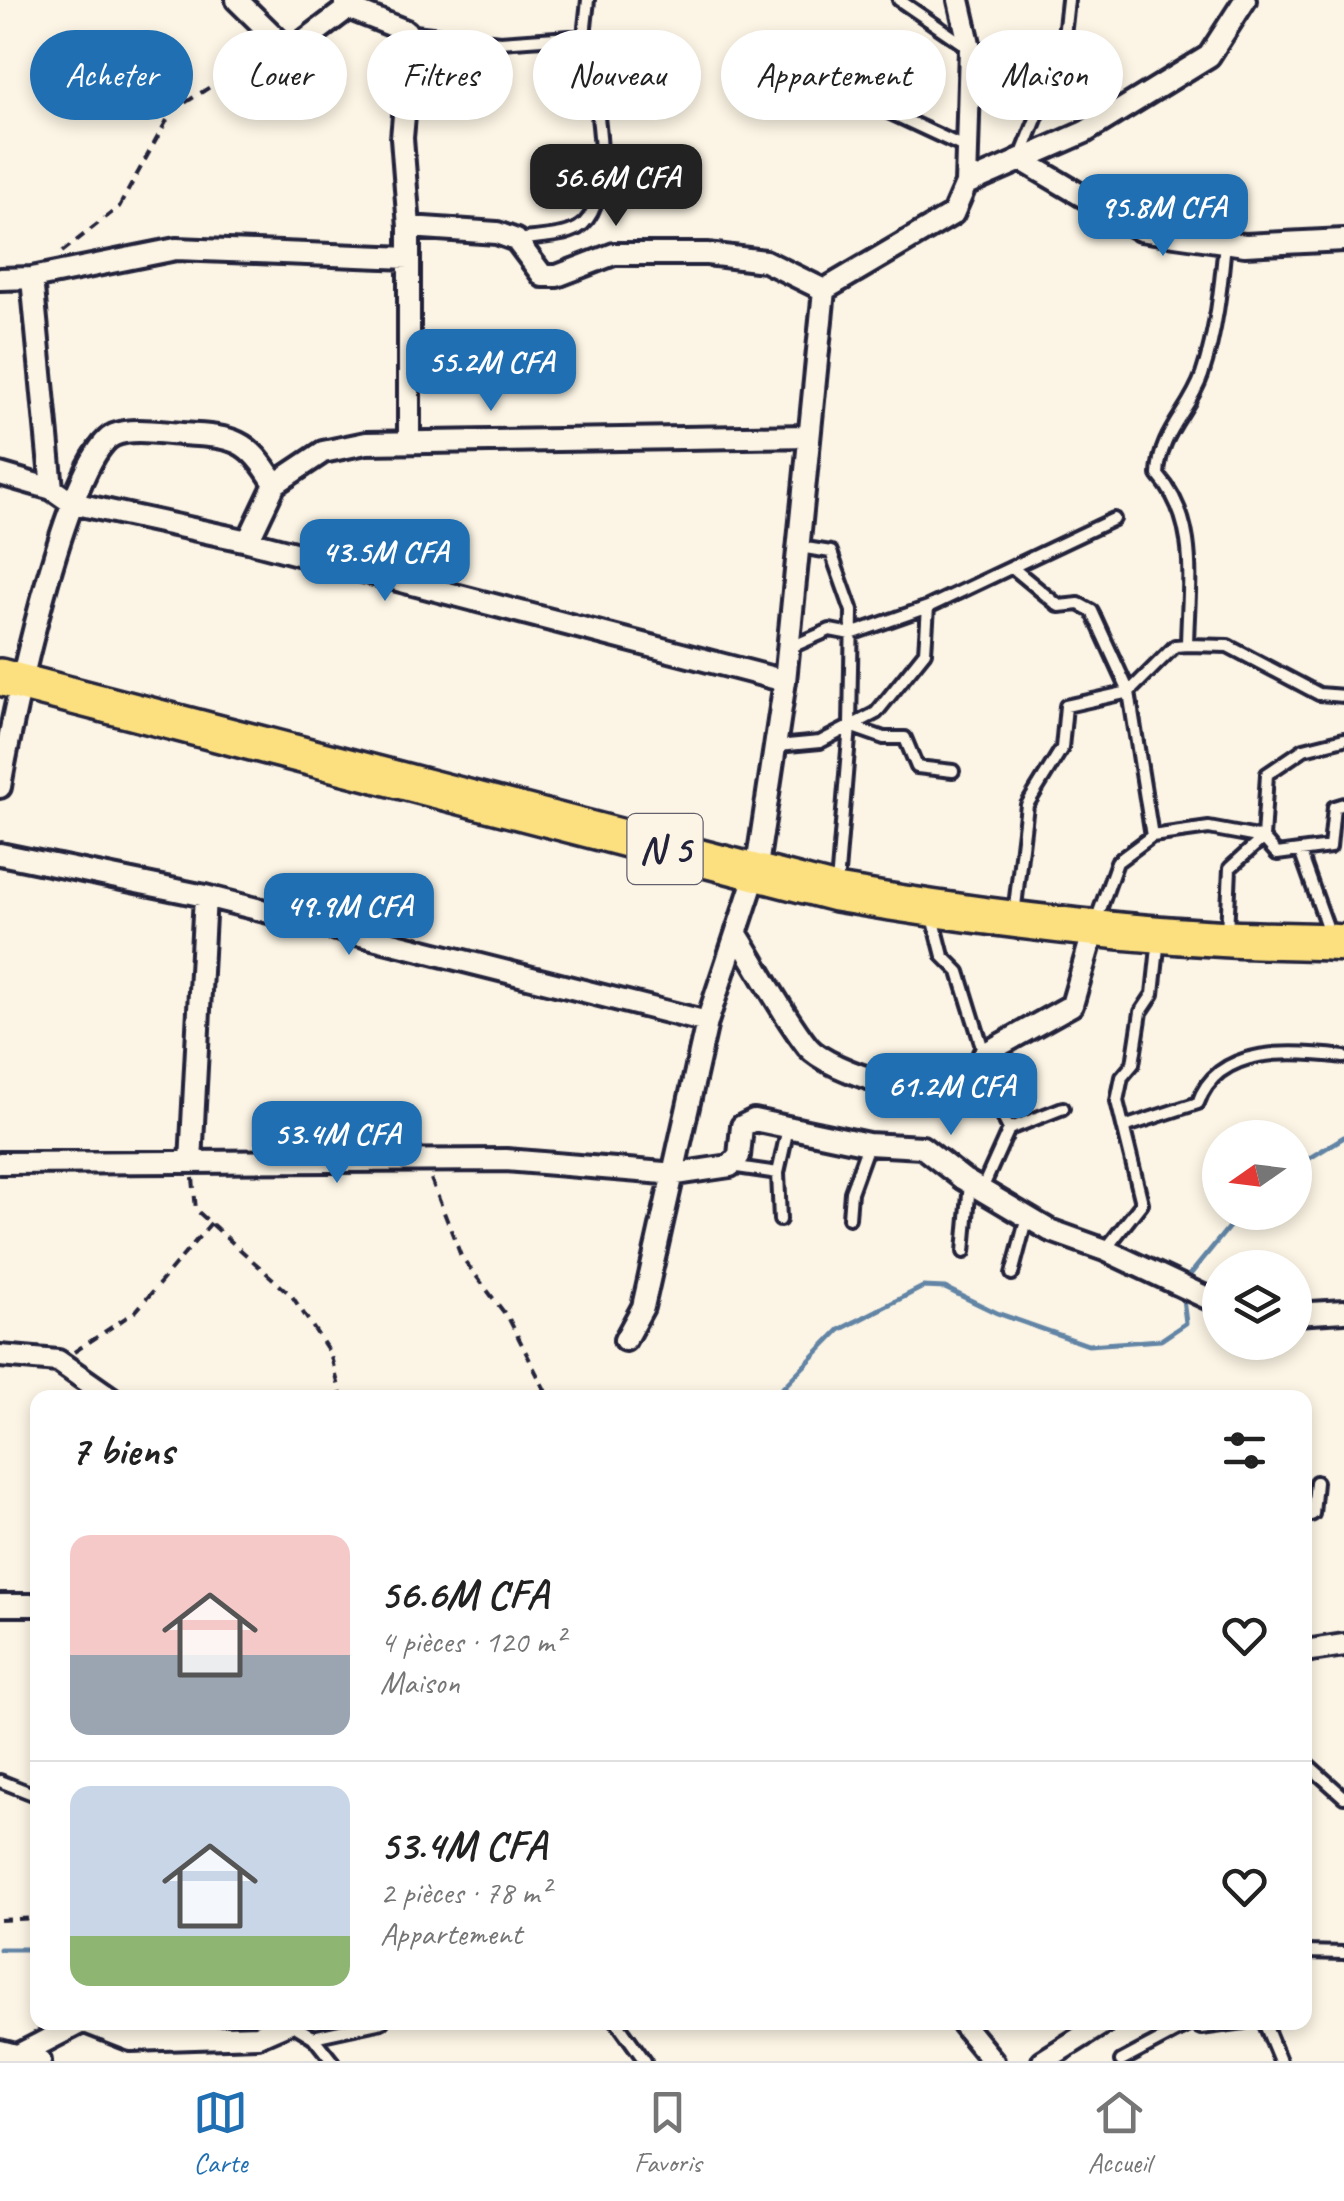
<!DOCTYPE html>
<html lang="fr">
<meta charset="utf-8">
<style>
:root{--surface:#fff;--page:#f6f6f6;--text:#222;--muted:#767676;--line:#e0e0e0;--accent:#1f6fb2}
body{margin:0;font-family:Caveat,sans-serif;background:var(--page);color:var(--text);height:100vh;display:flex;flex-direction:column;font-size:38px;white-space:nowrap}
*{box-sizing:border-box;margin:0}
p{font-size:32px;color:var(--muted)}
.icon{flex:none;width:55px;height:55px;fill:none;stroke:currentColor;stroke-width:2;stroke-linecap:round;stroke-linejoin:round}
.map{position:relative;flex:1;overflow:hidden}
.drawer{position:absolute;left:30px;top:1390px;width:1282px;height:640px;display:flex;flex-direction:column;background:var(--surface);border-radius:20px;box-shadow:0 5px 15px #0003}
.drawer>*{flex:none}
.top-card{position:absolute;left:30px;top:30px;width:1285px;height:90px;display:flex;gap:20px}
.needle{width:65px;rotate:256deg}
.fabs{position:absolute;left:1202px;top:1120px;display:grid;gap:20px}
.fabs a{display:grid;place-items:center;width:110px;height:110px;border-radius:50%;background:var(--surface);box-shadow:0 5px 15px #0003;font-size:50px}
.price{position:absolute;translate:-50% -85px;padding:0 22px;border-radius:20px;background:var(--accent);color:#fff;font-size:32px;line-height:65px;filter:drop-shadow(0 2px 5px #0008)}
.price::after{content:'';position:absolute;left:50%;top:60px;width:30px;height:22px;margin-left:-15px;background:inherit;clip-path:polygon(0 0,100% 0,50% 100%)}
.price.on{background:#222;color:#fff}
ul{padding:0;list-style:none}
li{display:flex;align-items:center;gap:30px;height:250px;padding:0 40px}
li+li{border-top:2px solid var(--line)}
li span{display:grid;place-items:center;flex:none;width:280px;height:200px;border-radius:20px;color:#555}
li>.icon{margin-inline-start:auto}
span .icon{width:120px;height:120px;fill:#fffc;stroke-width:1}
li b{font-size:42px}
h2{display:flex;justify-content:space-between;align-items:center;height:120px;padding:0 40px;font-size:42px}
.pill{padding:0 35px;border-radius:45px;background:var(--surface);box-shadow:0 5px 15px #0003;font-size:35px;line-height:90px}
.pill.on{background:var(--accent);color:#fff}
.tabs{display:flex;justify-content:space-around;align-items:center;height:140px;border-top:2px solid var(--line);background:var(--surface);font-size:28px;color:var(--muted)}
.tabs a{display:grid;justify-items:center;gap:5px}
.tabs .on{color:var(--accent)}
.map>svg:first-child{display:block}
</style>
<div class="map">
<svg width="1344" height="2061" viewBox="0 0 1344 2061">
<rect width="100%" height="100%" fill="#fcf5e5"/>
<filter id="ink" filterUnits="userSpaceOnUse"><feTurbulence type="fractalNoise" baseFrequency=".01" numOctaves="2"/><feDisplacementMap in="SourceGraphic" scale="20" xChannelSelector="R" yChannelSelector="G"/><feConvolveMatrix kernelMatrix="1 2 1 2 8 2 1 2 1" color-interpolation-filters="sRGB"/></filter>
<g filter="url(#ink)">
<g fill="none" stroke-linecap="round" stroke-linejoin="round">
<path stroke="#6284a5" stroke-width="5" d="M1295 1167 1344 1137
M1185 1281 1241 1212
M773 1398 839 1330 923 1287 945 1288 997 1313 1088 1345 1161 1340 1186 1323 1182 1291
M0 1949H38"/>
<defs>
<path id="service" d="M899 0 969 48
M406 31 500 42 584 36C592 77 621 202 578 228 563 237 535 237 517 240
M584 36 588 0
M786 57 794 68 966 148
M1020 159 1062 54 1068 0
M799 547 831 552 852 611 850 726 837 885
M1013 568 1059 606 1079 604 1092 611 1129 692 1152 836
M1187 645 1228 646 1319 694 1344 696
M789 648 830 630 851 634 928 607
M850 726 884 738H905L917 767 953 771
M777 746 820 742 876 713 925 652 928 607 1114 519
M1300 851 1330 935
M1014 915 1027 805 1062 748 1066 706 1129 692 1175 646 1187 645C1188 584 1200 523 1158 475 1159 434 1189 412 1202 375 1216 333 1221 287 1225 242
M933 917 943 956 959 972 984 1053
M1096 921 1117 862 1152 836 1209 828 1263 838 1277 854 1330 847 1334 807 1344 804
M1227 933 1230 868 1263 838 1267 774 1304 749 1344 739
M976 1078 987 1086 1009 1129 982 1189
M1127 1126 1198 1103C1218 1044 1296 1051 1344 1057
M1009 1129 1063 1108
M730 1166 778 1173
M849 1218 851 1192 868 1145
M780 1220 778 1173 788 1128
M1105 1250 1142 1203 1117 1101 1122 1077 1133 1064 1141 1012 1153 994 1159 938
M964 1252 970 1183
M1012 1274 1027 1217
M1305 1517 1313 1514 1316 1482
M1305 1762 1344 1797
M0 1781 38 1796
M1305 1952 1344 1953
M617 2022 645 2061
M1189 2022 1201 2028 1244 2022
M1264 2022 1280 2061
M290 2023 313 2037 382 2022
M313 2037 332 2061
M1121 2061 1190 2024"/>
<path id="minor" d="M237 0 290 52 348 8
M345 0 348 8 406 31 410 49 402 138 409 227V440
M1020 159 1140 230 1245 245 1344 240
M966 184 1085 132 1209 56 1245 0
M409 227 497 233 516 240 543 276H557L614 254H707L765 261 824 290
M32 278 52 489
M0 279 32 278 176 249 409 258
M0 474 52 489 72 503 248 541 785 681
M248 541 275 484 323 452 366 443 809 436
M0 787C9 731 67 455 114 435 132 427 163 433 182 434 235 437 247 438 275 484
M0 854 205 896 707 1022
M738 936C761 972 782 1014 808 1047 829 1072 939 1105 967 1087 978 1079 979 1066 984 1054L1072 1005 1095 926
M191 1162 205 896
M0 1163 506 1160 676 1174 730 1166 739 1156 742 1126 754 1120 868 1144 922 1147 963 1179 1049 1230 1105 1250 1220 1304
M1295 1314 1344 1311
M625 1340 643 1307 707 1022 756 873 785 681 824 290 953 214 966 184 970 48 959 0
M0 1356 58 1361 111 1398
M0 1605H38
M1305 1651 1344 1645
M85 2022 131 2040 258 2036 290 2022
M961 2022 993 2061
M0 2051 40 2061
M22 2053 82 2022
M1043 2061 1105 2022"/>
<path id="trunk" d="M0 677 836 893C965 915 1099 932 1230 939 1268 941 1306 940 1344 943"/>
</defs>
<use href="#service" stroke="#22223b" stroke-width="18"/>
<use href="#minor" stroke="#22223b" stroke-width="28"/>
<use href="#trunk" stroke="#22223b" stroke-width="42"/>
<path stroke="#22223b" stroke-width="4" stroke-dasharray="10 8" stroke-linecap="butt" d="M62 252 119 207 172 111 210 87 273 62
M193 1178 196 1210 292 1296 330 1353 342 1398
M431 1179 461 1256 509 1319 549 1398
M74 1352 136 1311 211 1223
M0 1920 38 1918"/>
<use href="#service" stroke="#fcf5e5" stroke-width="10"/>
<use href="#minor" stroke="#fcf5e5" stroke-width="20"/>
<use href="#trunk" stroke="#fce080" stroke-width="35"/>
</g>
</g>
<g text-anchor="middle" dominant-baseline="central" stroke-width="8" stroke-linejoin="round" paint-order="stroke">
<rect fill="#fcf5e5" stroke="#63616e" stroke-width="2.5" x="627.5" y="814" width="75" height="70" rx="8"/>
<g font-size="40" font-weight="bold" fill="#22223b">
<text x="665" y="849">N 5</text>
</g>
</g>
</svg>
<div class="fabs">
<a><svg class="needle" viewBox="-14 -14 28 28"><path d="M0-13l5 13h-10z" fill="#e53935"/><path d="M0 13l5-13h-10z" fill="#767676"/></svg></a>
<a><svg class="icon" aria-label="layers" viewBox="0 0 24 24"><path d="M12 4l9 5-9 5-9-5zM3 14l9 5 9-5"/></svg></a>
</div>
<b class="price on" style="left:616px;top:229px">56.6M CFA</b>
<b class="price" style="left:1163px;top:259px">95.8M CFA</b>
<b class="price" style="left:491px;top:414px">55.2M CFA</b>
<b class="price" style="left:385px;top:604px">43.5M CFA</b>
<b class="price" style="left:349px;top:958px">49.9M CFA</b>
<b class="price" style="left:951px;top:1138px">61.2M CFA</b>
<b class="price" style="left:337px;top:1186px">53.4M CFA</b>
<div class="top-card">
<a class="pill on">Acheter</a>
<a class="pill">Louer</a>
<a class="pill">Filtres</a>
<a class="pill">Nouveau</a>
<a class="pill">Appartement</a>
<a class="pill">Maison</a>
</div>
<section class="drawer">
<h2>7 biens<svg class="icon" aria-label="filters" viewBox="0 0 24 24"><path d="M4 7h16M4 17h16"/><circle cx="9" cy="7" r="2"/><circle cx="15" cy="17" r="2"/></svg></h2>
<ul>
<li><span style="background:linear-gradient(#f6c9c9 60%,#9aa5b1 0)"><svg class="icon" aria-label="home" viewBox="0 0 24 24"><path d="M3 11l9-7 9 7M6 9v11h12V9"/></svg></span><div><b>56.6M CFA</b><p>4 pièces · 120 m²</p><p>Maison</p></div><svg class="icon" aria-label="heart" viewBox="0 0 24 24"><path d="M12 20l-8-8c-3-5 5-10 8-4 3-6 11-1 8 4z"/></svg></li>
<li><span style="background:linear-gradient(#c9d6e8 75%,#8fb573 0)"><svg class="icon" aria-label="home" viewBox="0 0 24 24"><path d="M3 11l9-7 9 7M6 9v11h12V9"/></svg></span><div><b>53.4M CFA</b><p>2 pièces · 78 m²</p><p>Appartement</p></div><svg class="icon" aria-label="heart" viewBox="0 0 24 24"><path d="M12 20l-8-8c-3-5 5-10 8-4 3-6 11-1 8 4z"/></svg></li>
</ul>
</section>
</div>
<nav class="tabs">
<a class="on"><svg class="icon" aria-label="map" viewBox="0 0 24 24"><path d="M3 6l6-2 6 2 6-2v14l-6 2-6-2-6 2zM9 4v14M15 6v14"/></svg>Carte</a>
<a><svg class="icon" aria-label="saved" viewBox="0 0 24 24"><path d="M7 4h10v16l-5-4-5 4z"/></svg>Favoris</a>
<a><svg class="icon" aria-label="home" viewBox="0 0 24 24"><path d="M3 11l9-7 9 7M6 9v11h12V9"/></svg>Accueil</a>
</nav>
